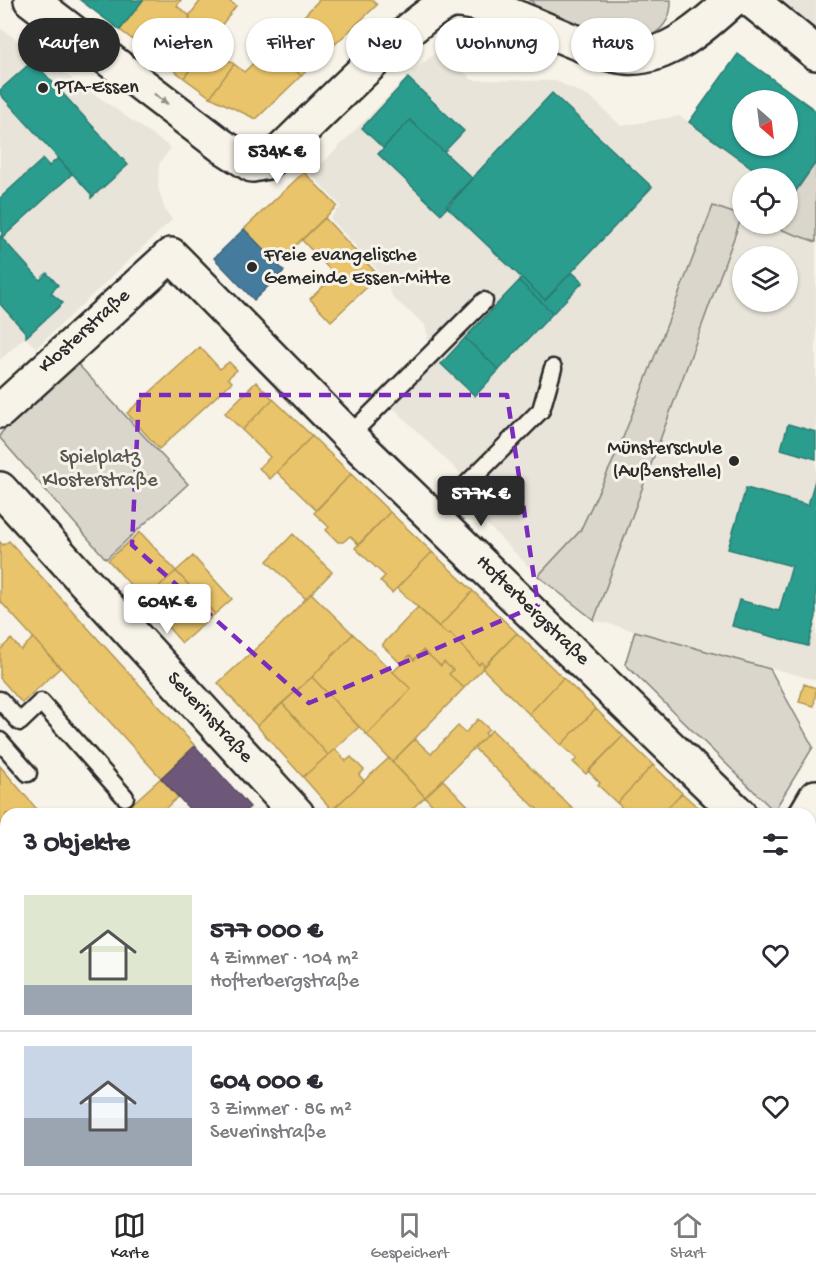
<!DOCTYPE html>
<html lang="de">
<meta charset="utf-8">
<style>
:root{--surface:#fff;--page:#f2f2f3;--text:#2b2b33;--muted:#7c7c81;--line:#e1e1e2;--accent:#2b2b2b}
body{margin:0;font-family:"Gochi Hand",sans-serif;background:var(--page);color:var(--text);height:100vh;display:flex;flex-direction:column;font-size:22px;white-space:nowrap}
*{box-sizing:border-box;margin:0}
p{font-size:20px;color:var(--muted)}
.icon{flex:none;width:33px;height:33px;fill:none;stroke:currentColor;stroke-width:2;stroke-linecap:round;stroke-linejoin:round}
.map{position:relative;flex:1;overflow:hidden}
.drawer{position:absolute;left:0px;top:808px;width:816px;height:386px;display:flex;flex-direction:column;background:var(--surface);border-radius:18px 18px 0 0;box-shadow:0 2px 4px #0004}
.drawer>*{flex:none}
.guide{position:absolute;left:18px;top:18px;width:780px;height:54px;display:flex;gap:12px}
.needle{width:39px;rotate:152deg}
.tools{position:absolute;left:732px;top:90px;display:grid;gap:12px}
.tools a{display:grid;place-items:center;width:66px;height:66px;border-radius:50%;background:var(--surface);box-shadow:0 2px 4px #0004;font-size:30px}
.price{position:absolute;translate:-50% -51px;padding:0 14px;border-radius:6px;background:#fff;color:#222;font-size:20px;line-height:39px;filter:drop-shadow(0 2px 3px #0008)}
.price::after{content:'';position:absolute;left:50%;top:36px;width:18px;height:14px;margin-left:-9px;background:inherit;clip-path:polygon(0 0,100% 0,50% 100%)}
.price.selected{background:var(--accent);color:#fff}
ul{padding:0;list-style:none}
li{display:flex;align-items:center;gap:18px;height:150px;padding:0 24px}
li+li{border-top:2px solid var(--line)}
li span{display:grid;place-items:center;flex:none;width:168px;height:120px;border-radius:0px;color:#555}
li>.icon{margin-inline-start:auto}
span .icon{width:72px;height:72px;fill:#fffc;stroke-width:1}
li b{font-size:26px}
h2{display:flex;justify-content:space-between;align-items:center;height:72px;padding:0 24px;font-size:26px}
.tag{padding:0 21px;border-radius:27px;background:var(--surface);box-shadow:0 2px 4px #0004;font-size:21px;line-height:54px}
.tag.selected{background:var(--accent);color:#fff}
.menu{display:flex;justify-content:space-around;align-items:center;height:84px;border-top:2px solid var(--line);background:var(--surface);font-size:16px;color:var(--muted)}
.menu a{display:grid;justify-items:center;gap:3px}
.menu .selected{color:var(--accent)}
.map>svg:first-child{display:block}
</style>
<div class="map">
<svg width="816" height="1193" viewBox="0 0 816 1193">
<rect width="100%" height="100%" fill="#f7f3e8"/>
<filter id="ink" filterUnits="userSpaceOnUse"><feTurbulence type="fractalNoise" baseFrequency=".0167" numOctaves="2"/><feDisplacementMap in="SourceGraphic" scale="12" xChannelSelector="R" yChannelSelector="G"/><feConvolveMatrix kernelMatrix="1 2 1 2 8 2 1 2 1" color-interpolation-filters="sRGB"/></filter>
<g filter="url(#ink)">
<path fill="#e8e4da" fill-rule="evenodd" d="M754 0H816V50Z
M0 28 171 148 159 164 158 187 164 208 172 220 36 348 25 337 0 360Z
M436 53 444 60 449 55 472 80 556 81 593 99 621 126 679 116 689 122 738 54 816 111V162L788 203V178H742V224H776L775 228 816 242V680L594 620 741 216 713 207 619 448 580 531 538 576 464 501 475 488 380 395 427 349 428 335 424 324 393 298 383 276 330 218 341 206 311 175 413 71ZM742 100H788V146H742ZM742 256H788V302H742Z"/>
<path fill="#dad6cc" stroke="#82807c" stroke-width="1.5" d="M529 0H671C672 32 641 47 612 39 586 33 559 18 534 8L533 2Z
M816 162V242L774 227 776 224H788V203Z
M713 206 742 216 594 620 538 576 580 531 619 448Z
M76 362 188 484 106 559 0 438 1 433Z
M635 631 770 669 813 747 774 811 625 664Z"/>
<path fill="#e9c46a" stroke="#b09657" stroke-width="1.5" d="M143 0H181L177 6 190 16 191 29 209 42 184 78 120 30Z
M201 0H228L236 6 209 42 191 29 189 16Z
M319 0H372L377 5 301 76 272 45 287 34Z
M212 40 226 51 223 56 234 64 210 97 184 78Z
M272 45 301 76 256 119 210 97 234 64 244 72Z
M304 172 337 206 277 263 244 229Z
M325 218 379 276 331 321 310 299 335 275 302 240Z
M200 347 220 369 229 362 237 370 228 378 232 382 159 449 127 413Z
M256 382 273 399 242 430 225 413Z
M273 399 312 436 270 479 259 468 270 457 242 430Z
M312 436 351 474 316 510 277 472Z
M351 474 390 512 359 545 350 536 343 542H338L326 530 329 527 314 513Z
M390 512 432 552 392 593 380 581 385 576 355 548Z
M140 532 176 571 144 600 108 560Z
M293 534 332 572 306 599 267 561Z
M9 541 195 746 161 778 0 601V542L3 545Z
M432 552 473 591 439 627 397 588Z
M193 556 232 599 215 614 176 571Z
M176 571 215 614 182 643 144 600Z
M473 591 517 633 485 666 481 662 479 665 450 633 448 635 439 627Z
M311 593 353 634 312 677 257 726 218 683 274 632Z
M418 607 448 635 450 633 479 665 481 662 485 666 464 688 449 674 453 670 444 662 441 666 423 650 414 660 410 655 401 664 382 645Z
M517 633 563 678 529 714 482 668Z
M353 634 411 689 367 735 312 677Z
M33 638 60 668 22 703 0 678V650L11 639 21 650Z
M423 650 441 666 444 662 453 670 449 674 464 688 392 762 367 735 411 689 393 672 410 655 414 660Z
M312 677 359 727 328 755 282 703Z
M563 678 596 709 561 745 529 714Z
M804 684 816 688 814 706 799 702Z
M282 703 328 755 303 777 257 726Z
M596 709 623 736 586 774 573 762 577 759 561 745Z
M478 719 489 729 485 733 487 735 425 797 392 762 415 739 431 754 458 726 465 733Z
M492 730 578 814H542L474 748Z
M623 736 653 765 617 803 598 785 600 783 588 771Z
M335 749 346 761 351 757 364 770 359 775 364 781 332 810 303 777Z
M389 758 425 797 406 814H337L332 810Z
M653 765 682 793 661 814H629L617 803Z
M0 766 41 814H6V846L0 851Z
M161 778 178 797 159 814H123L122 813Z
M443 780 476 814H441L425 797Z
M682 793 705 814H661Z
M6 846V900L0 893V851Z
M810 953 816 956V1006L810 999Z
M0 967 6 974V1034L0 1040Z
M6 1074V1119H0V1075Z
M816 1142V1178L810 1173V1147Z
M810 1173 816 1178V1193H797L791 1188H810Z
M6 1185V1188H17L21 1193H0Z
M17 1188H158L162 1193H21Z
M430 1188H451L450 1193H429Z
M530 1188H550L559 1193H527Z
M550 1188H586L583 1193H559Z
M660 1188H723L719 1193H666Z"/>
<path fill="#6d597a" stroke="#594b62" stroke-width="1.5" d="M195 746 250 807 242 814H194L161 778Z"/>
<path fill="#2a9d8f" stroke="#2a7b71" stroke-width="1.5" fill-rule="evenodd" d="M80 0H143L120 30Z
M738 54 816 111V162L791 197 788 194V178H766L689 122ZM742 100H788V146H742Z
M35 59 34 62 128 165 91 198V194L0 94V90Z
M408 78 464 131 444 152 410 120 383 148 362 128Z
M552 93 652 187 545 300 446 206Z
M410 120 473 179 441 214 378 154Z
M58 158 72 174 2 238 0 198 43 159 49 166Z
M0 236 40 280 47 273 58 285 51 293 63 303 26 337V333L0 304Z
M572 272 583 282 553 313 519 281 522 278 545 300Z
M519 281 553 313 499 370 465 338Z
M465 338 499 370 475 396 441 364Z
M788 424 816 432V459L781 449Z
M816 477V617L808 646 732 626 739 600 779 611 792 566 728 549 746 488 808 505Z"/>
<path fill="#457b9d" stroke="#3d637b" stroke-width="1.5" d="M244 229 284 271 254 300 214 258Z"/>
<path fill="#8a817c" stroke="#6e6764" stroke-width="1.5" d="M451 1188H480L479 1193H450Z"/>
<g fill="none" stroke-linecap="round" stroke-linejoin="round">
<defs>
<path id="service" d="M349 436 484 301
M434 517 541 410 553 368
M0 700 20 722 41 702 125 797
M0 741 28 773"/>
<path id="minor" d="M31 0 222 146 252 165 267 162 279 153C307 126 425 5 454 1 472 0 498 10 515 17 545 28 597 55 627 57 666 60 705 25 732 0
M0 411 171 255 349 436 739 814
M0 489 297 814
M806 814 816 797
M810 888 816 895
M0 932 6 939
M0 1144 6 1143
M220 1188 225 1193
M610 1188 617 1193"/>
<path id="tertiary" d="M751 0 816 53"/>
</defs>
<use href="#service" stroke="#2b2b2b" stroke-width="21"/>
<use href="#minor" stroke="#2b2b2b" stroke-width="38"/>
<use href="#tertiary" stroke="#2b2b2b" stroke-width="38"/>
<use href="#service" stroke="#f7f3e8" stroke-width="16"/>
<use href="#minor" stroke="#f7f3e8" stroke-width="33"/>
<use href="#tertiary" stroke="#f7f3e8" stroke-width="33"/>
</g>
<defs><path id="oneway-solid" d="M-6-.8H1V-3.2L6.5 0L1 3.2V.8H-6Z" transform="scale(1.5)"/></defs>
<use fill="#918f8a" href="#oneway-solid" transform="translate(161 99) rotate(37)"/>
</g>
<path fill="none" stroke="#7b2cbf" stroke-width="4.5" stroke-dasharray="12 8" stroke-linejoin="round" d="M139 395H507L538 605 309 703 132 545Z"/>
<g fill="#2b2b2b" stroke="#f7f3e8" stroke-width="2">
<circle cx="43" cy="88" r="6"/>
<circle cx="252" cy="267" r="6"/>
<circle cx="734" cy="461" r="6"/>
</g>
<g text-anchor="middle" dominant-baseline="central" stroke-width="6" stroke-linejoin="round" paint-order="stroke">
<g font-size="20" fill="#2b2b2b" stroke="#f7f3e8" text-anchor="start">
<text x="55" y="88">PTA-Essen</text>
<text x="264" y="256">Freie evangelische<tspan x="264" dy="23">Gemeinde Essen-Mitte</tspan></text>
<text x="722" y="449" text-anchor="end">Münsterschule<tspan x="722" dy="23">(Außenstelle)</tspan></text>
</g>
<g font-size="20" fill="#2b2b2b" stroke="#f7f3e8">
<text transform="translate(85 332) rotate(-42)">Klosterstraße</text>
<text transform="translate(532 611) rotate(44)">Hofterbergstraße</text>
<text transform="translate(209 718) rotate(47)">Severinstraße</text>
</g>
<g font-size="20" fill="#575653" stroke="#f7f3e8">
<text x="100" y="458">Spielplatz<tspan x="100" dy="23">Klosterstraße</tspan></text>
</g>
</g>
</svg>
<div class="tools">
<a><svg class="needle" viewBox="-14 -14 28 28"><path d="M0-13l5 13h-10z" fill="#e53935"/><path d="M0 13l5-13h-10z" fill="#7c7c81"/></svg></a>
<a><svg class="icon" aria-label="locate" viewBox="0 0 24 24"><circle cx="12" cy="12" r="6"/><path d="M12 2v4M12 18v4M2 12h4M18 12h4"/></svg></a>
<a><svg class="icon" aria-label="layers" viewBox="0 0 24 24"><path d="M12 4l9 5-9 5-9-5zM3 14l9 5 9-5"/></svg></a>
</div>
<b class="price" style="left:277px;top:185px">534K €</b>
<b class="price selected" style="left:481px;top:527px">577K €</b>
<b class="price" style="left:167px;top:635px">604K €</b>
<div class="guide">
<a class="tag selected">Kaufen</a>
<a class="tag">Mieten</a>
<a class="tag">Filter</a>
<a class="tag">Neu</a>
<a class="tag">Wohnung</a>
<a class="tag">Haus</a>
</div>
<section class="drawer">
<h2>3 Objekte<svg class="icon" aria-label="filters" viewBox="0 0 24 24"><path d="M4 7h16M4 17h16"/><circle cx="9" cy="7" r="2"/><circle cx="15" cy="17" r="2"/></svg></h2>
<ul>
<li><span style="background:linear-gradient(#dfe7d0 75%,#9aa5b1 0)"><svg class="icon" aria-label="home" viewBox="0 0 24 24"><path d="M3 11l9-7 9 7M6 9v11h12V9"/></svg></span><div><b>577 000 €</b><p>4 Zimmer · 104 m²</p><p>Hofterbergstraße</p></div><svg class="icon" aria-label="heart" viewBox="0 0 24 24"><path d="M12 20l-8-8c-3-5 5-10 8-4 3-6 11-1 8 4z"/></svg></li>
<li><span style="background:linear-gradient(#c9d6e8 60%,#9aa5b1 0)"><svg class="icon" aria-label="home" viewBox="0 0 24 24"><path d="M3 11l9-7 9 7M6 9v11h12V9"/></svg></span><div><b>604 000 €</b><p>3 Zimmer · 86 m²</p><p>Severinstraße</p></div><svg class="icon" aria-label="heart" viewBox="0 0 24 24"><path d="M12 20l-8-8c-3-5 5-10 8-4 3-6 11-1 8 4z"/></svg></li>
</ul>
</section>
</div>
<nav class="menu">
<a class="selected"><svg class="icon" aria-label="map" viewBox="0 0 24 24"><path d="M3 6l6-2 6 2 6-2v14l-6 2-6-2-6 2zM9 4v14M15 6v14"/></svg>Karte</a>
<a><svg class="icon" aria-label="saved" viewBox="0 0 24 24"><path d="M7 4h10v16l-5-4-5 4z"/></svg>Gespeichert</a>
<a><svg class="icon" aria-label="home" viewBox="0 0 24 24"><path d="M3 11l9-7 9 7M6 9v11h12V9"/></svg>Start</a>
</nav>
